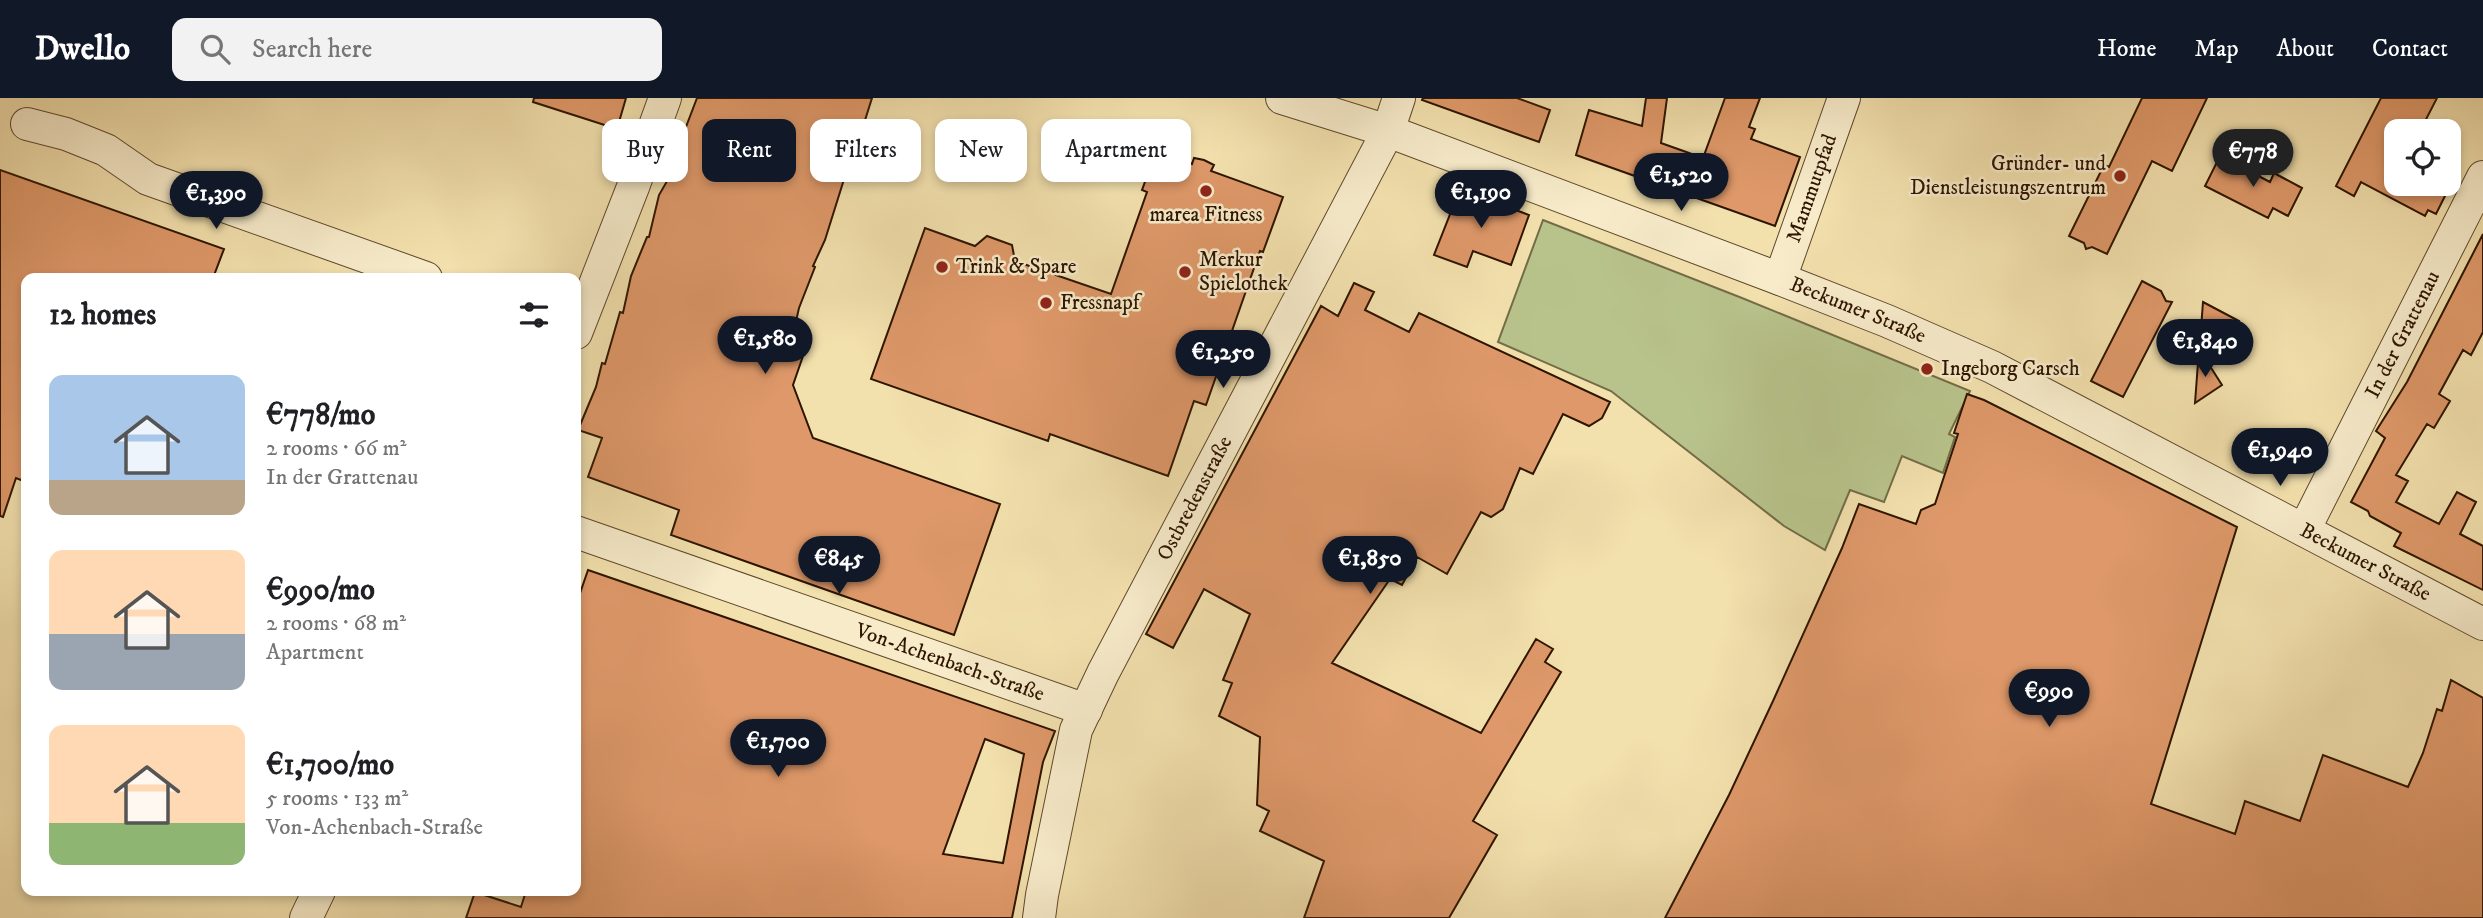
<!DOCTYPE html>
<meta charset="utf-8">
<style>
:root{--surface:#fff;--page:#f2f2f2;--text:#202124;--muted:#757577;--accent:#111827}
body{margin:0;font-family:"IM FELL DW Pica",serif;background:var(--page);color:var(--text);height:100vh;display:flex;flex-direction:column;font-size:26px;white-space:nowrap}
*{box-sizing:border-box;margin:0}
p{font-size:23px;color:var(--muted)}
.icon{flex:none;width:38px;height:38px;fill:none;stroke:currentColor;stroke-width:2;stroke-linecap:round;stroke-linejoin:round}
.map{position:relative;flex:1;overflow:hidden}
.sheet{position:absolute;left:21px;top:175px;width:560px;height:623px;display:flex;flex-direction:column;background:var(--surface);border-radius:14px;box-shadow:0 4px 10px #0003}
.sheet>*{flex:none}
.banner{position:absolute;left:602px;top:21px;width:665px;height:63px;display:flex;gap:14px}
.fabs{position:absolute;left:2384px;top:21px;display:grid;gap:14px}
.fabs a{display:grid;place-items:center;width:77px;height:77px;border-radius:14px;background:var(--surface);box-shadow:0 4px 10px #0003;font-size:35px}
.price{position:absolute;translate:-50% -60px;padding:0 16px;border-radius:24px;background:var(--accent);color:#fff;font-size:23px;line-height:46px;filter:drop-shadow(0 2px 4px #0008)}
.price::after{content:'';position:absolute;left:50%;top:42px;width:21px;height:16px;margin-left:-10px;background:inherit;clip-path:polygon(0 0,100% 0,50% 100%)}
.price.active{background:#222;color:#fff}
ul{padding:0;list-style:none}
li{display:flex;align-items:center;gap:21px;height:175px;padding:0 28px}
li span{display:grid;place-items:center;flex:none;width:196px;height:140px;border-radius:14px;color:#555}
li>.icon{margin-inline-start:auto}
span .icon{width:84px;height:84px;fill:#fffc;stroke-width:1}
li b{font-size:30px}
h2{display:flex;justify-content:space-between;align-items:center;height:84px;padding:0 28px;font-size:30px}
.chip{padding:0 24px;border-radius:14px;background:var(--surface);box-shadow:0 4px 10px #0003;font-size:24px;line-height:63px}
.chip.active{background:var(--accent);color:#fff}
header{display:flex;align-items:center;gap:42px;box-sizing:border-box;height:98px;padding:0 35px;background:var(--accent);color:#fff}
header strong{font-size:33px}
nav{display:flex;gap:38px;margin-inline-start:auto;font-size:24px}
.search{width:490px;height:63px;background:var(--page);display:flex;align-items:center;gap:18px;box-sizing:border-box;padding:0 24px;border-radius:14px;color:var(--muted);font-size:26px}
.map>svg:first-child{display:block}
</style>
<header>
<strong>Dwello</strong>
<div class="search"><svg class="icon" aria-label="search" viewBox="0 0 24 24"><circle cx="10" cy="10" r="6"/><path d="M15 15l6 6"/></svg>Search here</div>
<nav><a>Home</a><a>Map</a><a>About</a><a>Contact</a></nav>
</header>
<div class="map">
<svg width="2483" height="820" viewBox="0 0 2483 820">
<rect width="100%" height="100%" fill="#f2e0ad"/>
<filter id="stains"><feTurbulence type="fractalNoise" baseFrequency=".00286" numOctaves="4"/><feColorMatrix values="0 0 0 0 .2 0 0 0 0 .09 0 0 0 0 .02 0 0 0 .5 -.17"/></filter>
<radialGradient id="worn" r=".72"><stop offset=".6" stop-color="#630" stop-opacity="0"/><stop offset="1" stop-color="#630" stop-opacity=".3"/></radialGradient>
<path fill="#b8c38b" stroke="#736c46" stroke-width="2" d="M1543 122 1742 200 1970 293 1949 336 1955 339 1943 375 1902 358 1884 404 1850 392 1825 452 1784 428 1611 293 1498 244Z"/>
<path fill="#de9869" stroke="#2e1501" stroke-width="2" fill-rule="evenodd" d="M534 0H626L617 31 533 4Z
M697 0H872L848 76 846 75 825 142 813 168 815 169 799 210 789 254 803 258 793 287 813 340 1000 406 954 537 671 437 679 412 588 379 602 340 578 332 596 289 602 265 605 266 620 214 623 215 631 178 647 139H649L659 97 670 78 673 63 676 64 681 42Z
M1423 0H1517L1550 12 1539 44 1422 2Z
M1646 0H1667L1661 45 1703 60 1725 0H1760L1749 29 1755 31 1751 41 1800 59 1775 128 1576 57 1589 12 1642 28Z
M2142 0H2207L2172 73 2152 63 2107 156 2092 149 2086 151 2084 145 2069 138 2104 67 2109 69Z
M2381 0H2437L2420 33H2389L2396 37V86H2451L2436 116 2428 112 2425 118 2361 84 2354 98 2336 88Z
M1156 54 1192 66 1194 60 1204 62 1214 67 1211 73 1283 99 1263 154 1260 153 1206 307 1194 303 1168 378 1050 336 1048 343 871 281 925 130 975 148 987 138 1012 147 1015 163 1111 196 1147 94 1142 92Z
M2220 58 2270 84 2274 75 2302 90 2288 118 2273 110 2268 120 2205 88Z
M0 72 224 151 213 180H26V384L16 380 3 419 0 418Z
M1460 91 1529 117 1511 167 1473 153 1467 169 1434 157Z
M2483 136V234L2471 257 2463 252 2439 296 2450 303 2434 330 2427 326 2396 377 2408 383 2396 404 2439 426 2457 394 2476 404 2460 436 2483 448V492L2394 448 2401 435 2370 418 2368 413 2351 404 2385 340 2376 333 2407 284Z
M2142 183 2161 193 2166 203 2172 204 2123 299 2091 283Z
M1354 185 1374 194 1365 212 1409 234 1419 215 1610 304 1602 320 1589 328 1563 316 1533 376 1520 370 1503 411 1491 419 1481 414 1447 476 1417 459 1402 487 1390 481 1332 565 1481 635 1536 541 1553 551 1545 564 1561 574 1473 723 1497 737 1449 820H1304L1324 763 1260 733 1269 713 1257 707 1260 639 1219 618 1232 585 1223 582 1250 516 1204 491 1173 550 1146 536 1321 208 1338 218Z
M2203 204 2239 223 2229 245 2201 231Z
M2199 251 2222 287 2195 305Z
M1967 296 1984 302 2237 429 2151 706 2235 736 2245 703 2300 723 2323 657 2408 689 2423 655 2437 611 2442 613 2451 582 2483 600V820H1665L1729 697 1773 603 1842 450 1859 406 1916 426 1921 412 1935 406 1958 336 1954 335Z
M588 472 1055 633 1043 664 1012 820H466L475 794 521 809 526 793H576V507ZM985 641 1024 656 1003 765 943 756Z"/>
<g fill="none" stroke-linecap="round" stroke-linejoin="round">
<defs>
<g id="minor">
<path id="s1" d="M1282 0 1388 33 1780 181 1887 223 1992 269 2483 526"/>
<path d="M27 26 66 36 106 52 148 81 426 180"/>
<path id="s2" d="M1780 181 1844 0"/>
<path d="M576 235 633 89 665 0"/>
<path id="s3" d="M2304 432 2483 79"/>
<path id="s4" d="M576 434 1086 612"/>
<path d="M306 820 319 793"/>
<path id="s5" d="M1039 820 1042 797 1076 632 1103 575 1388 33 1399 0"/>
</g>
</defs>
<use href="#minor" stroke="#5f482c" stroke-width="34"/>
<use href="#minor" stroke="#f7ebca" stroke-width="32"/>
</g>
<g fill="#8f2418" stroke="#f7ebca" stroke-width="2.5">
<circle cx="2120" cy="78" r="7"/>
<circle cx="1206" cy="93" r="7"/>
<circle cx="942" cy="169" r="7"/>
<circle cx="1185" cy="174" r="7"/>
<circle cx="1046" cy="205" r="7"/>
<circle cx="1927" cy="271" r="7"/>
</g>
<g text-anchor="middle" dominant-baseline="central" stroke-width="5" stroke-linejoin="round" paint-order="stroke">
<g font-size="21" fill="#2e1501" stroke="#f7ebca" text-anchor="start">
<text x="2106" y="66" text-anchor="end">Gründer- und<tspan x="2106" dy="24">Dienstleistungszentrum</tspan></text>
<text x="1206" y="117" text-anchor="middle">marea Fitness</text>
<text x="1199" y="162">Merkur<tspan x="1199" dy="24">Spielothek</tspan></text>
<text x="956" y="169">Trink &amp; Spare</text>
<text x="1060" y="205">Fressnapf</text>
<text x="1941" y="271">Ingeborg Carsch</text>
</g>
<g font-size="21" fill="#2e1501" stroke="#f7ebca">
<text stroke="none"><textPath href="#s2" startOffset="96">Mammutpfad</textPath></text>
<text stroke="none"><textPath href="#s1" startOffset="614">Beckumer Straße</textPath></text>
<text stroke="none"><textPath href="#s3" startOffset="219">In der Grattenau</textPath></text>
<text stroke="none"><textPath href="#s5" startOffset="452">Ostbredenstraße</textPath></text>
<text stroke="none"><textPath href="#s1" startOffset="1181">Beckumer Straße</textPath></text>
<text stroke="none"><textPath href="#s4" startOffset="396">Von-Achenbach-Straße</textPath></text>
</g>
</g>
<rect width="100%" height="100%" filter="url(#stains)"/>
<rect width="100%" height="100%" fill="url(#worn)"/>
</svg>
<div class="fabs">
<a><svg class="icon" aria-label="locate" viewBox="0 0 24 24"><circle cx="12" cy="12" r="6"/><path d="M12 2v4M12 18v4M2 12h4M18 12h4"/></svg></a>
</div>
<b class="price active" style="left:2253px;top:91px">€778</b>
<b class="price" style="left:1681px;top:115px">€1,520</b>
<b class="price" style="left:1481px;top:132px">€1,190</b>
<b class="price" style="left:216px;top:133px">€1,390</b>
<b class="price" style="left:765px;top:278px">€1,580</b>
<b class="price" style="left:2205px;top:281px">€1,840</b>
<b class="price" style="left:1223px;top:292px">€1,250</b>
<b class="price" style="left:2280px;top:390px">€1,940</b>
<b class="price" style="left:839px;top:498px">€845</b>
<b class="price" style="left:1370px;top:498px">€1,850</b>
<b class="price" style="left:2049px;top:631px">€990</b>
<b class="price" style="left:778px;top:681px">€1,700</b>
<div class="banner">
<a class="chip">Buy</a>
<a class="chip active">Rent</a>
<a class="chip">Filters</a>
<a class="chip">New</a>
<a class="chip">Apartment</a>
</div>
<section class="sheet">
<h2>12 homes<svg class="icon" aria-label="filters" viewBox="0 0 24 24"><path d="M4 7h16M4 17h16"/><circle cx="9" cy="7" r="2"/><circle cx="15" cy="17" r="2"/></svg></h2>
<ul>
<li><span style="background:linear-gradient(#a9c7e8 75%,#b9a48a 0)"><svg class="icon" aria-label="home" viewBox="0 0 24 24"><path d="M3 11l9-7 9 7M6 9v11h12V9"/></svg></span><div><b>€778/mo</b><p>2 rooms · 66 m²</p><p>In der Grattenau</p></div></li>
<li><span style="background:linear-gradient(#ffd9b3 60%,#9aa5b1 0)"><svg class="icon" aria-label="home" viewBox="0 0 24 24"><path d="M3 11l9-7 9 7M6 9v11h12V9"/></svg></span><div><b>€990/mo</b><p>2 rooms · 68 m²</p><p>Apartment</p></div></li>
<li><span style="background:linear-gradient(#ffd9b3 70%,#8fb573 0)"><svg class="icon" aria-label="home" viewBox="0 0 24 24"><path d="M3 11l9-7 9 7M6 9v11h12V9"/></svg></span><div><b>€1,700/mo</b><p>5 rooms · 133 m²</p><p>Von-Achenbach-Straße</p></div></li>
</ul>
</section>
</div>
